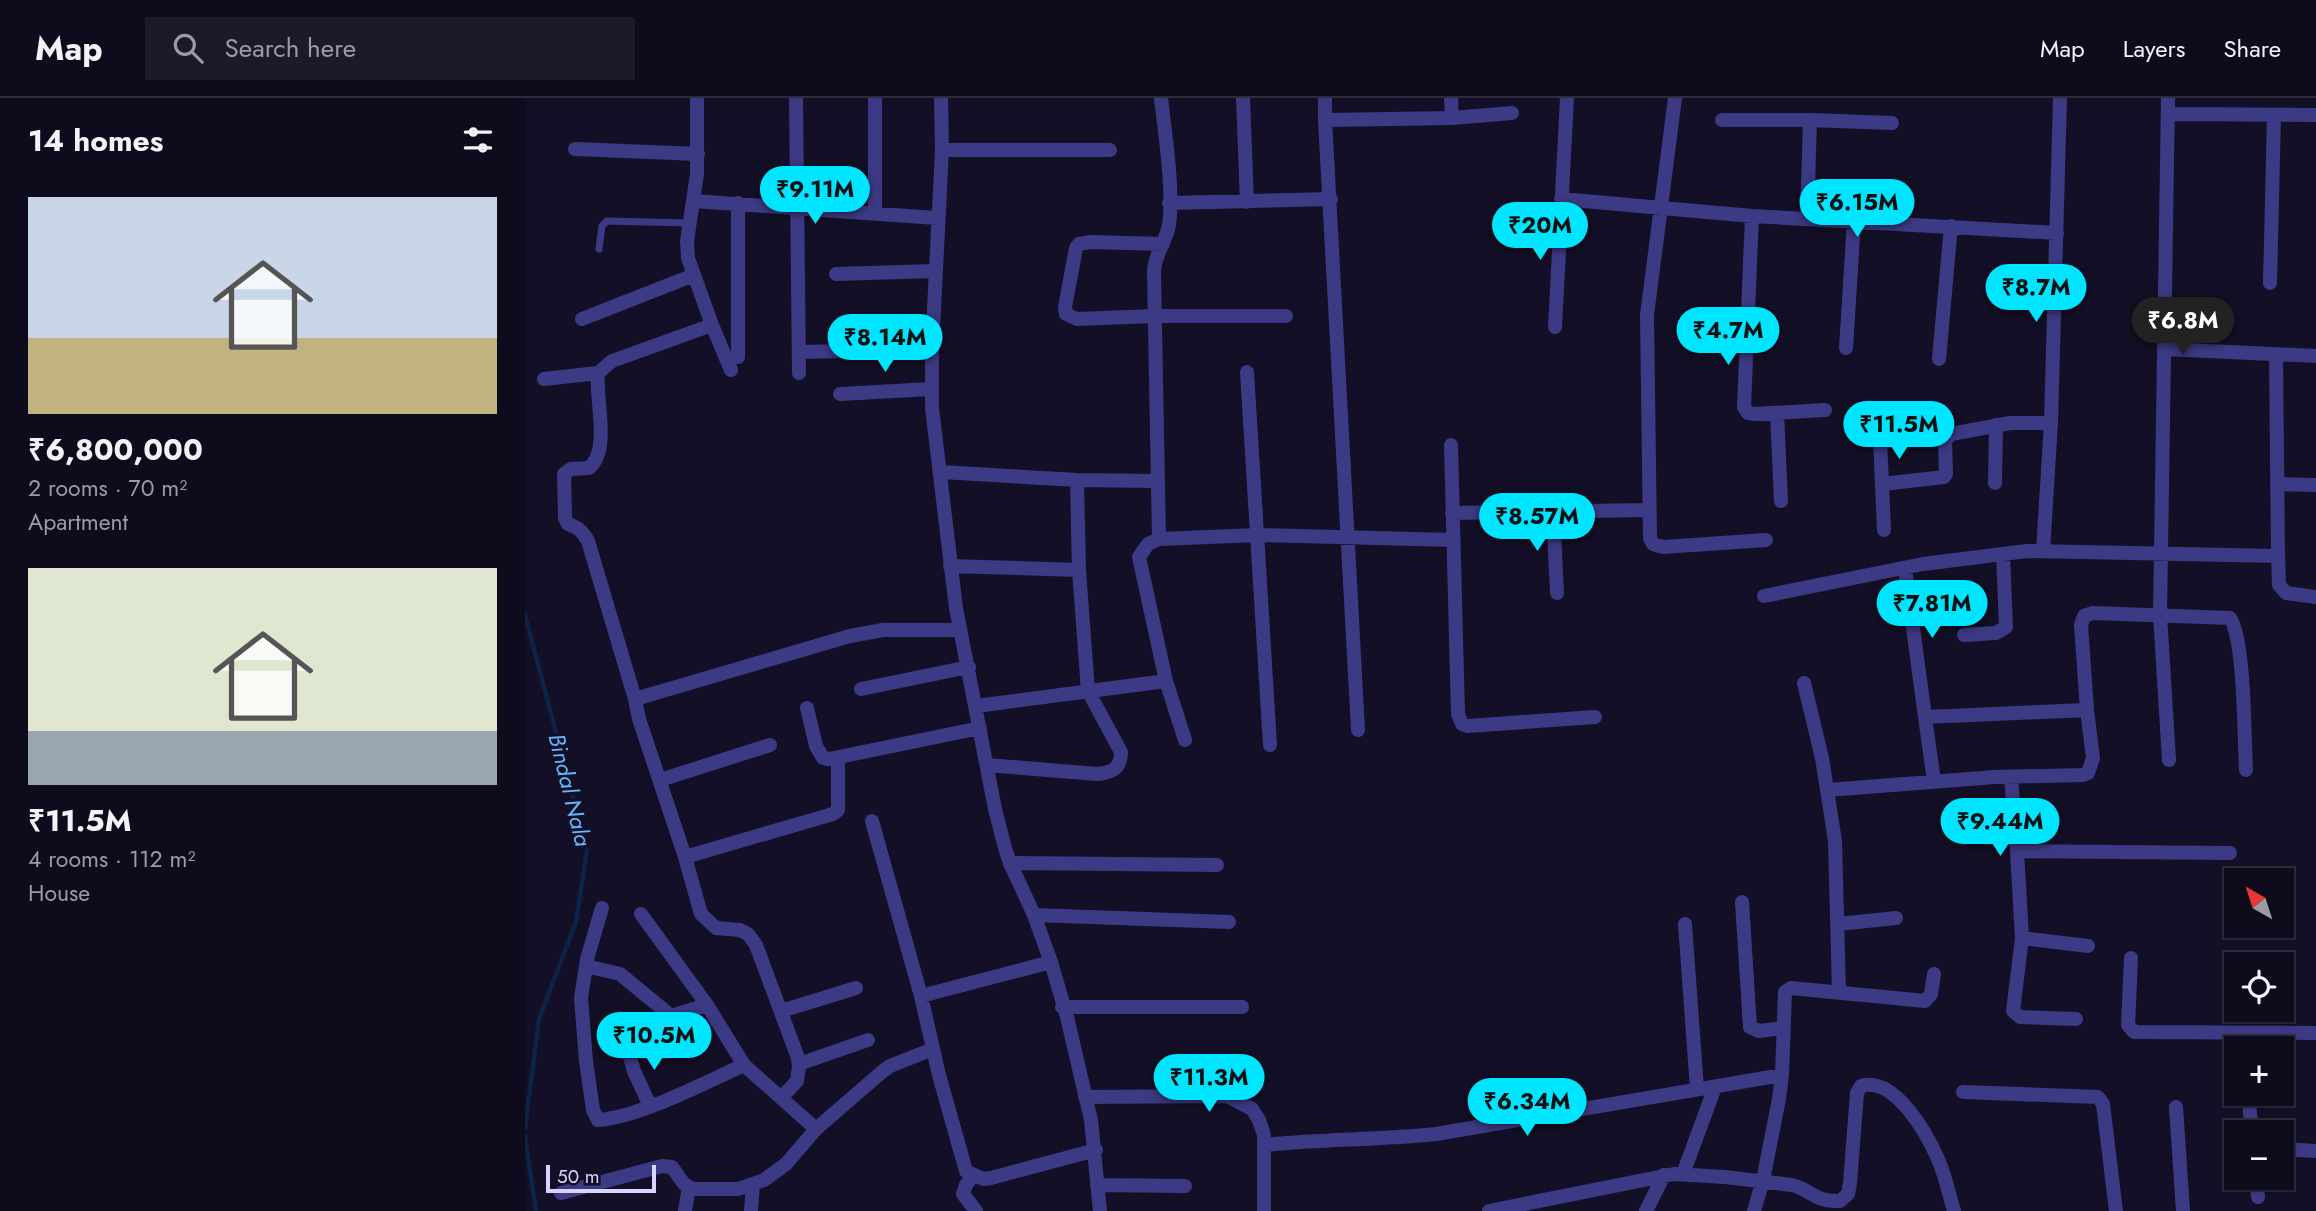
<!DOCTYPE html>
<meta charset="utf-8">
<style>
:root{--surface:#0e0b1c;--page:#1c1929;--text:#f1f3f6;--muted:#9b9ba3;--line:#2e2b3b;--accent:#00e5ff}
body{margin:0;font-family:Jost,sans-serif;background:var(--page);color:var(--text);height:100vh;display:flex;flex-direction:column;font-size:26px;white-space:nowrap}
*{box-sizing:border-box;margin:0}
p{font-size:23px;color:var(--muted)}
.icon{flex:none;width:38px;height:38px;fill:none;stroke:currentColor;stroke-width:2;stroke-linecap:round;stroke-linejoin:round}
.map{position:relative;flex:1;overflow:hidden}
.details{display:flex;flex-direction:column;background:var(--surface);width:525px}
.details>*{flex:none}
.needle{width:46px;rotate:321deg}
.controls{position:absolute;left:1699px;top:770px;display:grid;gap:14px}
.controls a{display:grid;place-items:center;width:70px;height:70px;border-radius:0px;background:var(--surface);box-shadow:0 2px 5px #0004,0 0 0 2px var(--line);font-size:35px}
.scale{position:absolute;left:21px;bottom:18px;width:110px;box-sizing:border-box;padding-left:7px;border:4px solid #d9d4ff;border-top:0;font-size:19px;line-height:24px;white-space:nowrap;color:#d9d4ff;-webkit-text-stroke:5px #130f26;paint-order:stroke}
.price{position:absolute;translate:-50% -60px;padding:0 16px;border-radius:24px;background:var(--accent);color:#111;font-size:23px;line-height:46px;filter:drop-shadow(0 2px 4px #0008)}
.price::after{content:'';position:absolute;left:50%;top:42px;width:21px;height:16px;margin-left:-10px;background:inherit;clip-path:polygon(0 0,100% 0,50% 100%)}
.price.active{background:#222;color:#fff}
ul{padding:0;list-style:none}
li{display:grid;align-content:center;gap:14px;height:371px;padding:0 28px}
li span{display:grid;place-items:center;height:217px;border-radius:0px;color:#555}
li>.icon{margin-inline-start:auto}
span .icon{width:126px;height:126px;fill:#fffc;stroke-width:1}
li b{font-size:30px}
h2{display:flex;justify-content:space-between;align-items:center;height:84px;padding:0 28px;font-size:30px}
header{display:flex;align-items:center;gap:42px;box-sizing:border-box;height:98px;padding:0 35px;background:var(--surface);border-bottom:2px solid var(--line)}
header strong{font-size:33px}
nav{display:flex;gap:38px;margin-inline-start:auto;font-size:24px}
.search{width:490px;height:63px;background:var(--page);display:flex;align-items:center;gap:18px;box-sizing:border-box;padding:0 24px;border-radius:0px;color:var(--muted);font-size:26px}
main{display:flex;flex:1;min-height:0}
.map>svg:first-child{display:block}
</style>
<header>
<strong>Map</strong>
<div class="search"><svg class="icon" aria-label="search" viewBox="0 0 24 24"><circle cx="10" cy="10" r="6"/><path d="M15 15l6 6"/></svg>Search here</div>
<nav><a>Map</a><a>Layers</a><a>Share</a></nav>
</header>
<main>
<section class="details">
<h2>14 homes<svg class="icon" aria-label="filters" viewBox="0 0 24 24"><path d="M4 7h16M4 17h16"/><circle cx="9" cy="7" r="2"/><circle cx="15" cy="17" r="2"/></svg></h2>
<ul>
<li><span style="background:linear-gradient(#c9d6e8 65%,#c2b280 0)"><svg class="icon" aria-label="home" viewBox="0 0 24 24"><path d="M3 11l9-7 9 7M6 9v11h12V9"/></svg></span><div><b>₹6,800,000</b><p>2 rooms · 70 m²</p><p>Apartment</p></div></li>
<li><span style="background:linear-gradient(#dfe7d0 75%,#9aa5b1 0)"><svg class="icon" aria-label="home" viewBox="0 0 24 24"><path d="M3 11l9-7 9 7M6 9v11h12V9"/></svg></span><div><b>₹11.5M</b><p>4 rooms · 112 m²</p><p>House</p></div></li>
</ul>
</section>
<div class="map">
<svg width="1791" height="1113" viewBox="0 0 1791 1113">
<rect width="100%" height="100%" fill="#130f26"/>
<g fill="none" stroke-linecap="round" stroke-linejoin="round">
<path stroke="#0c2248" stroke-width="4.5" d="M0 517 62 752 51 824 14 921 0 1030
M0 1039 11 1113"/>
<path stroke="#3d3a85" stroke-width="7" d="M74 151 77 128 82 123 165 125"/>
<path stroke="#3d3a85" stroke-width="14" d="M172 0V76L162 143 163 160 187 227 87 263 73 275C70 301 86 352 64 370L46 371 39 376 40 420 43 426C53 429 58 434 63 443L110 601 114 621 160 759 176 816 191 830 215 832 223 836 231 847 273 960 274 969 272 983 256 1000
M271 0 274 275
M350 0V115
M416 0 417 52 407 251V310L431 510 470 711 480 750 485 765 509 817 526 864 542 919 566 1022 575 1113
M636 0C640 36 649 92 644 127 641 144 629 157 629 174L634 441 733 437 927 442
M718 0 722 104
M800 0V22
M926 0 927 20
M1150 0 1122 217 1125 440 1128 446 1138 449 1241 442
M1643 0 1635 517 1644 662
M1643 16 1791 17
M1197 22H1285L1367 25
M50 51 173 56
M417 52H585
M1036 101 1227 118 1532 135
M169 103 412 120
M644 105 806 101
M1227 118 1219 309 1223 315 1230 316 1300 312
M1282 121 1285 22
M638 146 566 144 554 146 551 150 540 209 541 216 552 221 629 218H761
M311 176 410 173
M1745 185 1749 18
M57 221 169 177
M187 227 206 272
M1030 229 1042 0
M1321 250 1329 123
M1640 251 1791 258
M274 254 407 251
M213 259V105
M1414 261 1426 128
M722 274 745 647
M19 281 73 275
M315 296 406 291
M1252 315 1256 403
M1355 342 1357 386
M926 347 933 616 937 626 943 628 1070 619
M416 374 552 382
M1470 385 1471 327
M1752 386 1791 387
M1028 413 1032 495
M927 415 1123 412
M1359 432 1357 386 1419 379 1421 376 1420 343 1426 336 1485 325H1526
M1518 453 1526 325 1535 0
M1753 458 1754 487 1761 495 1791 499
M425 468 554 472
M1380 470 1400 619
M1239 498 1398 466 1502 453 1753 458 1751 257
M1439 537 1471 535 1481 529 1478 456
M641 583 660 642
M1279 585 1297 660 1310 743 1314 894
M336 591 444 569
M110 601 325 538 358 532H435
M451 608 641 583 614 459 623 446 634 441
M282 610 291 648 298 660 304 661 455 630
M833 632 800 22 927 20 987 15
M462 667 572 676C586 675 596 671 596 654L563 593 554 472 552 382 631 383
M1486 679 1492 753
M135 682 245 647
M1409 683 1400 619 1562 612
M1303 692 1470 679 1558 677 1563 675 1568 660 1562 612 1556 527 1559 518 1568 515 1705 520C1720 542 1719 641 1721 672
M347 723 396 898 414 977 441 1073 458 1081 466 1080 571 1052
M160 759 308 716 313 712V660
M485 765 692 767
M1217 804 1225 929 1234 933 1259 930
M77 810 62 861 56 900 61 963 68 1012 73 1022C113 1020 181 984 219 967
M116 816 182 907 219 967 291 1031
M509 817 704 824
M1160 826 1172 991
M1313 826 1371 820
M1497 840 1563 848
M1606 860 1603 927 1609 934 1791 935
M61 868 95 876 146 918 182 907
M396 898 526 864
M537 909H717
M256 913 331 890
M1551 921 1495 919 1488 913 1497 840 1492 753 1705 755
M274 966 343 942
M1438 994 1573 999 1578 1006 1591 1113
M1723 996 1727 1034
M560 999 702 998 727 1011 734 1022 739 1037V1113
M125 1008 109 973 105 959 110 953 136 942
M1651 1009 1658 1113
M739 1047C796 1041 854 1042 911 1036L1257 977
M1757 1051 1791 1053
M1158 1076 1190 989
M448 1078 441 1087 438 1096 451 1113
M1731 1080 1733 1099
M572 1087 660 1088
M36 1095 137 1068 147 1069 159 1086 168 1091H213L239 1082 261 1066 291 1031 358 973 365 968 408 951
M160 1113 164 1089
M226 1113 228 1086
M964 1113 1149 1076 1200 1079 1267 1087C1287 1092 1289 1104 1315 1103L1323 1096 1325 1085 1332 995 1336 988C1370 978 1402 1036 1413 1061 1420 1077 1424 1096 1429 1113
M1121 1113 1139 1077
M1229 1113 1238 1082 1254 1001 1257 977 1260 894 1266 890 1400 903 1406 896 1409 876"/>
</g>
<g text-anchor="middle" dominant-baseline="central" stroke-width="7" stroke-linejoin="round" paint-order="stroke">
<g font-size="23" font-style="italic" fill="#62b6ff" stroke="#130f26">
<text transform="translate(45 692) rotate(76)">Bindal Nala</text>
</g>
</g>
</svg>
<div class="controls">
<a><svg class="needle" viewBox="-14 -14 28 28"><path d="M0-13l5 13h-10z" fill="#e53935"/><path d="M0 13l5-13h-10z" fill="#9b9ba3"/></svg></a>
<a><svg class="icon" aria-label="locate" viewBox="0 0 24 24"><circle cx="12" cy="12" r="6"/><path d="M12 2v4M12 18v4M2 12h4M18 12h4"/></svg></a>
<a>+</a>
<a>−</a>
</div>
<div class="scale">50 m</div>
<b class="price" style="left:290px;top:128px">₹9.11M</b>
<b class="price" style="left:1332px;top:141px">₹6.15M</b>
<b class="price" style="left:1015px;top:164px">₹20M</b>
<b class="price" style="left:1511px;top:226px">₹8.7M</b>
<b class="price active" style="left:1658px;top:259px">₹6.8M</b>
<b class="price" style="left:1203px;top:269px">₹4.7M</b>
<b class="price" style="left:360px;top:276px">₹8.14M</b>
<b class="price" style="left:1374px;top:363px">₹11.5M</b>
<b class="price" style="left:1012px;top:455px">₹8.57M</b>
<b class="price" style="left:1407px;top:542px">₹7.81M</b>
<b class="price" style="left:1475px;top:760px">₹9.44M</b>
<b class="price" style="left:129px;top:974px">₹10.5M</b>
<b class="price" style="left:684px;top:1016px">₹11.3M</b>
<b class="price" style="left:1002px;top:1040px">₹6.34M</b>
</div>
</main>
